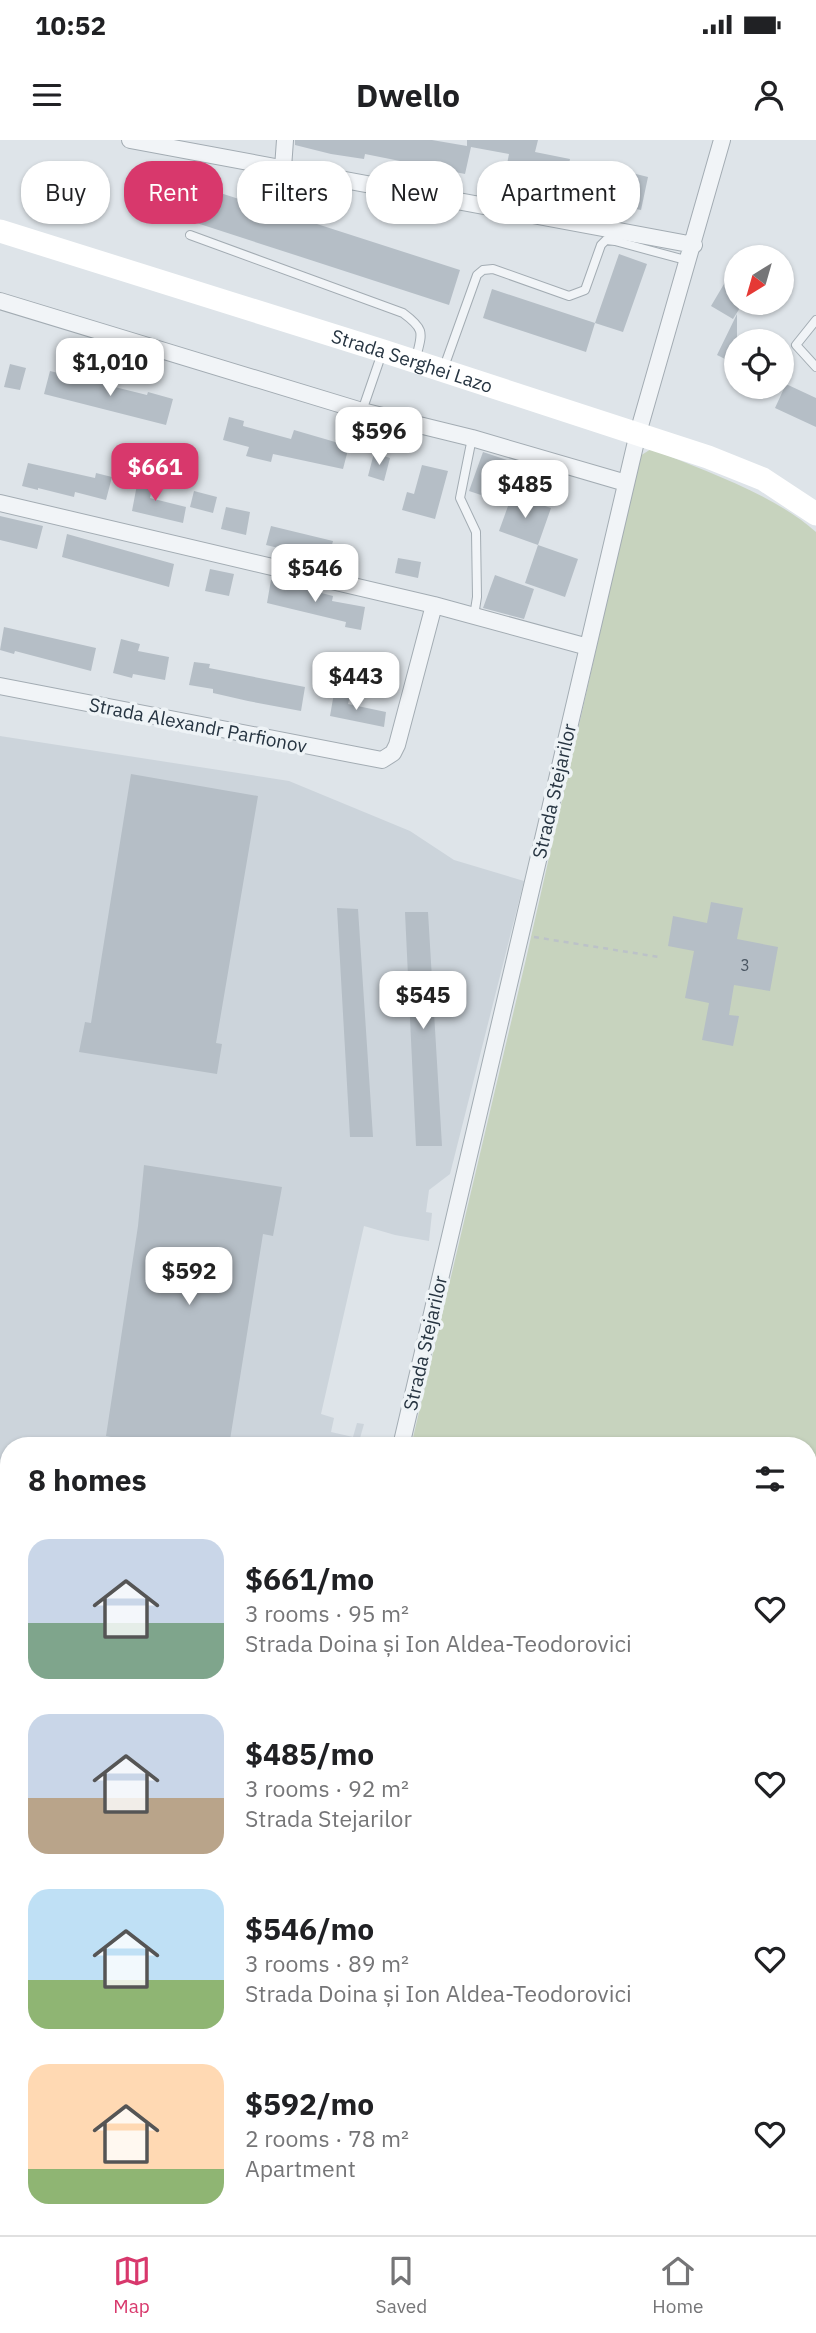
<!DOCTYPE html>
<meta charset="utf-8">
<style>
:root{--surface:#fff;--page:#f6f6f6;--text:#202124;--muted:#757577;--line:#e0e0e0;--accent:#d8386c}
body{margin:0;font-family:"IBM Plex Sans",sans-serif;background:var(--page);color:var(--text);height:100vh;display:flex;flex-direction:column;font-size:26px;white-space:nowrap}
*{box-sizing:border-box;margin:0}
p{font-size:23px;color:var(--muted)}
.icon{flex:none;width:38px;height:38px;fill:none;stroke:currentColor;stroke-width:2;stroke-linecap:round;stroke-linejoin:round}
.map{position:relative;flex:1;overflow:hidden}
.panel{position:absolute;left:0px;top:1297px;width:817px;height:800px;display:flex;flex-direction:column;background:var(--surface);border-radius:28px 28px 0 0;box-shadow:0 2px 5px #0004}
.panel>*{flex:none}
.banner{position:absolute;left:21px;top:21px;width:775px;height:63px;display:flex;gap:14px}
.needle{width:46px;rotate:217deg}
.buttons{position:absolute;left:724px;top:105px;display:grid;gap:14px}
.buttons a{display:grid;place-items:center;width:70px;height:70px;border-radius:50%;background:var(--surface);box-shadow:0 2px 5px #0004;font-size:35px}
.price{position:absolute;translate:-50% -60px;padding:0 16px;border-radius:14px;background:#fff;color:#222;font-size:23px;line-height:46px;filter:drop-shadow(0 2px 4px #0008)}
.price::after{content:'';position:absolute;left:50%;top:42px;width:21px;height:16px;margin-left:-10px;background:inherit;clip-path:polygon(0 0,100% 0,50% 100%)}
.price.selected{background:var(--accent);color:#fff}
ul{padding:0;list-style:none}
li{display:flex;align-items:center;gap:21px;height:175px;padding:0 28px}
li span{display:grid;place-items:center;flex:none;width:196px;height:140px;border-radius:21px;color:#555}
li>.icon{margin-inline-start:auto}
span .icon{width:84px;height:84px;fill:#fffc;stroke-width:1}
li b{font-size:30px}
h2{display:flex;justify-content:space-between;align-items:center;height:84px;padding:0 28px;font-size:30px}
.tag{padding:0 24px;border-radius:28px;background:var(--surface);box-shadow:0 2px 5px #0004;font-size:24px;line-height:63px}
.tag.selected{background:var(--accent);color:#fff}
.status{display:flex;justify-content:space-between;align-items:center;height:49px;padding:0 35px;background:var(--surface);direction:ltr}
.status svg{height:19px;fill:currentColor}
header{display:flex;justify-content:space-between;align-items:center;height:91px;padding:0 28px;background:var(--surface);font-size:32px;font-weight:800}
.menu{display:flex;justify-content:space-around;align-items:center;height:98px;border-top:2px solid var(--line);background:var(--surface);font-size:19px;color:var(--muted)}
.menu a{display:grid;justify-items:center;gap:4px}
.menu .selected{color:var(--accent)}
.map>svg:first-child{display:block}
</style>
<div class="status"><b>10:52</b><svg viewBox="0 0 49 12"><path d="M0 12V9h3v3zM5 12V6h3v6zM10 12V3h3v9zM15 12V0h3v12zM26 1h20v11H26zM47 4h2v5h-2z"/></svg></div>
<header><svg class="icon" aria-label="menu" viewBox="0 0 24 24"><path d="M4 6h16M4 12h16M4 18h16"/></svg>Dwello<svg class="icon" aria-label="person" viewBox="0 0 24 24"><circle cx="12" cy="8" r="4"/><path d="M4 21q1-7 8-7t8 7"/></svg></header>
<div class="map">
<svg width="816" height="2095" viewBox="0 0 816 2095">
<rect width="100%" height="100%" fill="#dee4e9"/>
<path fill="#ccd4db" d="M0 596 289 641 410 691 454 720 524 741 450 1034 429 1050 426 1072 432 1073 429 1101 395 1095 364 1086 321 1274 334 1278 331 1292 353 1297 357 1283 364 1284 358 1305 9 1306V1364L3 1363 0 1369Z
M0 1663 9 1666V2088H47L45 2095H0Z
M809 1692 816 1696V1759L810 1769 816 1798V2095H521L523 2088H808Z"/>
<path fill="#c7d3be" d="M651 309C703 330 775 355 816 392V1696L808 1692V1306H411L526 819 640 316Z
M167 2088H523L521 2095H166Z"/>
<path fill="#b5bec6" d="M295 0H432L467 6V0H538L535 12 570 19 565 43 592 48 594 35 626 41 628 32 648 37 641 70 538 50 541 36 506 29 509 14 471 7 465 34 365 14 364 19 331 14 295 5Z
M183 41 460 130 449 165 172 75Z
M619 114 647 124 623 192 595 183Z
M737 122V163H743L733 179 711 166Z
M492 149 595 183 586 212 483 178Z
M737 174V225L717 215Z
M10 224 26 228 20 250 4 247Z
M50 231 147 255 148 252 173 259 166 285 44 254Z
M786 244 816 258V287L775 268Z
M229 277 244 281 243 286 291 299 294 290 349 306 343 329 273 314 271 322 246 316 249 307 223 300Z
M173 303 196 308 193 323 170 318Z
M483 312 519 324 505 363 469 351Z
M374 313 390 318 384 341 368 336Z
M28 323 95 338 96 333 112 337 106 360 75 352 74 357 38 348V350L22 346Z
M422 325 448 331 435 379 402 370 407 352 414 354Z
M139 334 154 337 150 358 186 367 183 383 132 371Z
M194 351 217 357 213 373 190 367Z
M512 355 551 368 538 405 499 391Z
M226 367 250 372 246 395 221 389Z
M0 376 43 386 37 409 0 400Z
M271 386 333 401 328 420 266 405Z
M67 394 174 424 169 447 62 417Z
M538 405 578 419 565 457 525 443Z
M398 418 421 422 418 438 395 433Z
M210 429 234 434 229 456 205 451Z
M495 435 534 449 524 479 483 468Z
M271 440 333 456 332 461 365 467 361 490 345 487 346 482 267 463Z
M4 487 96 508 91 531 15 511 14 514 0 510Z
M121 499 140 504 138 511 169 517 165 540 133 534 132 538 113 533Z
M194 522 210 524 209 528 305 547 301 571 248 561 213 553V549L189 545Z
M334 553 350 556 348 564 386 572 384 587 330 576Z
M131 634 258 656 216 903 222 904 217 934 79 912 85 882 91 883Z
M711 762 743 768 737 799 778 807 770 851 734 845 729 875 739 876 733 906 702 900 709 863 685 858 694 811 668 806 673 776 707 783Z
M337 768 358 769 373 997H350Z
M405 772H428L442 1006H416Z
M144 1025 282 1047 273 1096 263 1094 229 1306H155L106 1296 138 1086Z"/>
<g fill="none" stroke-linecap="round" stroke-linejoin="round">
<defs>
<path id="lane" d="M190 95 403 173C426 190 422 193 416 218
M816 180 796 205 816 227
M444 227 477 135 483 130 493 129 569 156 585 150 601 105 606 100 615 101 689 121
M362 271 382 213
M472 298 460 358 476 392 477 457 474 476"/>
<path id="street" d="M130 0 694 105
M283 28 285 0
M0 161 362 271 472 298 626 343
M0 363 434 465 588 507
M0 546 382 620 393 613 397 605 434 465
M401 1306 638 293 722 0
M0 1643 9 1645"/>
</defs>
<use href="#lane" stroke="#a3acb3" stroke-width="10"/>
<use href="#street" stroke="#a3acb3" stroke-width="18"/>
<path stroke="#bcc2c8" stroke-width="2.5" stroke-dasharray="5 5" stroke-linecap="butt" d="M534 797 659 817"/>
<use href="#lane" stroke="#f1f4f7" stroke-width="8"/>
<use href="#street" stroke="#f1f4f7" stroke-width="16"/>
<path stroke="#fff" stroke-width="23" id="s1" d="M0 91 383 211 708 317 763 339 816 374"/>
</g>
<g text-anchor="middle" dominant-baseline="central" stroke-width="7" stroke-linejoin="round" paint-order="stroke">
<g font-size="16" fill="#4a5662">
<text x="745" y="825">3</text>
</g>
<g font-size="19" fill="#263441" stroke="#eef3f6">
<text stroke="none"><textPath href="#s1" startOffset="432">Strada Serghei Lazo</textPath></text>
<text transform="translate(198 585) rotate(11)">Strada Alexandr Parfionov</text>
<text transform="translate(554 651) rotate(-77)">Strada Stejarilor</text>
<text transform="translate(425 1203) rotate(-77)">Strada Stejarilor</text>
</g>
</g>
</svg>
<div class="buttons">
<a><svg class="needle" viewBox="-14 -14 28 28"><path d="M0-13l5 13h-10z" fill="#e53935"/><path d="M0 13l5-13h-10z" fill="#757577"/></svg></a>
<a><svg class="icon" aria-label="locate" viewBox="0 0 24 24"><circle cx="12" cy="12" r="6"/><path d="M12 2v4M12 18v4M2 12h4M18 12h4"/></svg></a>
</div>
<b class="price" style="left:110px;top:258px">$1,010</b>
<b class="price" style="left:379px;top:327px">$596</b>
<b class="price selected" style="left:155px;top:363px">$661</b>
<b class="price" style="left:525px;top:380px">$485</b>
<b class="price" style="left:315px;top:464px">$546</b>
<b class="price" style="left:356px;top:572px">$443</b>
<b class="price" style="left:423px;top:891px">$545</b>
<b class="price" style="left:189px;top:1167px">$592</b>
<div class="banner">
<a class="tag">Buy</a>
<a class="tag selected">Rent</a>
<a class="tag">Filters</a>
<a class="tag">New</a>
<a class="tag">Apartment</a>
</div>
<section class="panel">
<h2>8 homes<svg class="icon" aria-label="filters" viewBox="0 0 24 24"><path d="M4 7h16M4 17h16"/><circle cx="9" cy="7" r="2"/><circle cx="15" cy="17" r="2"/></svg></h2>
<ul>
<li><span style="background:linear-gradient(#c9d6e8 60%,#7fa58c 0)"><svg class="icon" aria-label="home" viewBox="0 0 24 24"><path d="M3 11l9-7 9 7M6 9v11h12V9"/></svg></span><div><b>$661/mo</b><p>3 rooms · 95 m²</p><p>Strada Doina și Ion Aldea-Teodorovici</p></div><svg class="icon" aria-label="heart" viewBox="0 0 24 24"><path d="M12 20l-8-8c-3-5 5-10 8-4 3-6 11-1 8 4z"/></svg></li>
<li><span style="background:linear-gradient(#c9d6e8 60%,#b9a48a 0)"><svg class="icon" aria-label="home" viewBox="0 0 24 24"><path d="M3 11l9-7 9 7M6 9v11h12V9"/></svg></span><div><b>$485/mo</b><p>3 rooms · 92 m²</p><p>Strada Stejarilor</p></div><svg class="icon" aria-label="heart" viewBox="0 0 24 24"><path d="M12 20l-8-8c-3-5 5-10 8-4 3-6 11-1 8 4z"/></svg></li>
<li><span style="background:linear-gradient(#bfe0f5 65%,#8fb573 0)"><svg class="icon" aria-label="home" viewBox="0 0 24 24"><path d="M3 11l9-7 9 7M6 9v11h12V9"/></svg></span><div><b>$546/mo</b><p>3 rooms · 89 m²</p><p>Strada Doina și Ion Aldea-Teodorovici</p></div><svg class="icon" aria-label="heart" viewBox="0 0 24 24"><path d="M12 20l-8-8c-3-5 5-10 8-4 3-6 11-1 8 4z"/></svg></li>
<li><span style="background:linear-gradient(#ffd9b3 75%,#8fb573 0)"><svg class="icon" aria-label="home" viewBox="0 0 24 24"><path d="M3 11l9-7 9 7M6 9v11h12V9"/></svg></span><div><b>$592/mo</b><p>2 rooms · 78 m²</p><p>Apartment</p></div><svg class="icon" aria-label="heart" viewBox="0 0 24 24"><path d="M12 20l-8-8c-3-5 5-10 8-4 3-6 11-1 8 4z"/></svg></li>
</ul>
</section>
</div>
<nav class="menu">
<a class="selected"><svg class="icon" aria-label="map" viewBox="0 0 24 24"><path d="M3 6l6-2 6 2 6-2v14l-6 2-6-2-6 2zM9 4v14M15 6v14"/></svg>Map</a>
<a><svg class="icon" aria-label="saved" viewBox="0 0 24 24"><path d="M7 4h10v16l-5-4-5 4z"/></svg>Saved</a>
<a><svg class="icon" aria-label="home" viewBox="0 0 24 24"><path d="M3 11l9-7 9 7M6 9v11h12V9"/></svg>Home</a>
</nav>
